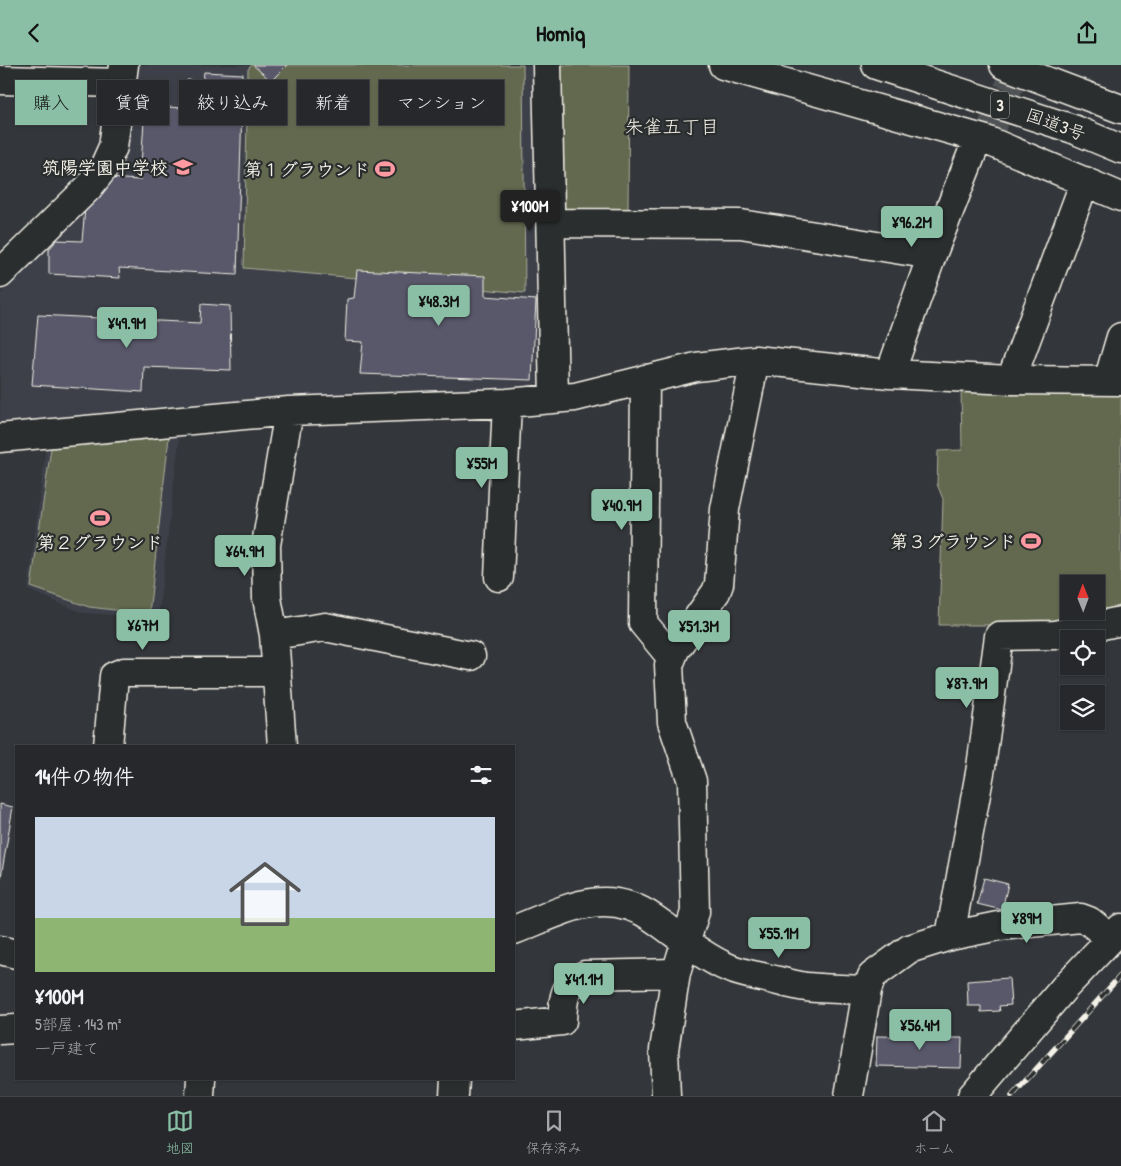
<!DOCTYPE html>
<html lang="ja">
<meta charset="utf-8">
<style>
:root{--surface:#26282c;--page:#2e3034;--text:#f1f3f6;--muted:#a4a6a9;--line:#424448;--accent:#8abfa5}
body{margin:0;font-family:"Patrick Hand","Klee One",sans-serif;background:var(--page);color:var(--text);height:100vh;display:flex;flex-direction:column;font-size:19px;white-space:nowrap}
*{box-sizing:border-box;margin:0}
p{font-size:16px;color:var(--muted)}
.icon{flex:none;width:28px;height:28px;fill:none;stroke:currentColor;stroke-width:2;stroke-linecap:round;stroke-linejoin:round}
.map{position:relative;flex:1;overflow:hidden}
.drawer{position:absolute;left:15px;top:680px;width:500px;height:335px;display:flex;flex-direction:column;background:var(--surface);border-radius:0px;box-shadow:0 1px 4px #0004,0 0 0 1px var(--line)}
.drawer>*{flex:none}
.hud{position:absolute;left:15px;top:15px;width:500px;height:45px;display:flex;gap:10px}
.needle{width:32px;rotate:359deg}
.fabs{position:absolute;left:1060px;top:510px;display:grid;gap:10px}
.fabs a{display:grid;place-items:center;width:45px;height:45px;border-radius:0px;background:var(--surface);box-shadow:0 1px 4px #0004,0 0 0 1px var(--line);font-size:25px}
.price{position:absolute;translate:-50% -42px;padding:0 11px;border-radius:5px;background:var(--accent);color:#111;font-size:16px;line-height:32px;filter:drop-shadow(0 1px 2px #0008)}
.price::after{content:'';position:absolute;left:50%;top:30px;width:15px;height:11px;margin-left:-8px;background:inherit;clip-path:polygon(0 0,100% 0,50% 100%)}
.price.current{background:#222;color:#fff}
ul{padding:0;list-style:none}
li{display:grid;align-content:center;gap:10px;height:265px;padding:0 20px}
li span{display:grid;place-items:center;height:155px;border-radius:0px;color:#555}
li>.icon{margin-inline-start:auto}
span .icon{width:90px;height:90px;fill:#fffc;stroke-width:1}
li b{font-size:21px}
h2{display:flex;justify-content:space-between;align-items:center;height:60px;padding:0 20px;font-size:21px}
.tag{padding:0 18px;border-radius:0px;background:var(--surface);box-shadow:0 1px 4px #0004,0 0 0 1px var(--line);font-size:18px;line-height:45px}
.tag.current{background:var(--accent);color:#111}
header{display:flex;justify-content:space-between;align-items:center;height:65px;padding:0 20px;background:var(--accent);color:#111;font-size:22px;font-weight:800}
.tab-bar{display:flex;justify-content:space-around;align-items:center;height:70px;border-top:1px solid var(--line);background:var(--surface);font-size:14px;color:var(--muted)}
.tab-bar a{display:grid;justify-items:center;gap:2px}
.tab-bar .current{color:var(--accent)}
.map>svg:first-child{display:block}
</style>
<header><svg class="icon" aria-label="back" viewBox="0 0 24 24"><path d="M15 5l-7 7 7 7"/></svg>Homiq<svg class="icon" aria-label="share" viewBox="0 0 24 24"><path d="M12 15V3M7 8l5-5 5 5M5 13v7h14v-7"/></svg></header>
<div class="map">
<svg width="1121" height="1031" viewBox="0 0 1121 1031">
<rect width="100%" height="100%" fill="#33363a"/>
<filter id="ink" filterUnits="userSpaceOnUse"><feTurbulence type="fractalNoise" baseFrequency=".02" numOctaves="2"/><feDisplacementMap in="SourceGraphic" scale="10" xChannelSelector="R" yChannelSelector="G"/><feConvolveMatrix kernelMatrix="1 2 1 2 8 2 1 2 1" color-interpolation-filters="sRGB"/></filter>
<g filter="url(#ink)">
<path fill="#3e4049" d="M133 0H537L539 318 530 329 183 343 158 553 83 548 28 525 49 357 0 360V229L49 182 117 101Z"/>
<path fill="#63694f" stroke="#acad9c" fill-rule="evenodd" d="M252 0H523L525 228 244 203 248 4Z
M558 0H629L628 153 558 152Z
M961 322 1121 325V549L1066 557 1016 560H939L943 434 937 419 938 386 962 385ZM1069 519H1096V546H1069Z
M169 372 149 549 89 542 31 522 51 383Z"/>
<path fill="#59596b" stroke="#f4f1e8" d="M253 0H287L271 16Z
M204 7 243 9 237 210 119 203 120 213 49 209V184L57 175 82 176 85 143 107 113 140 115 145 41 186 43 187 15 203 16Z
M357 205 485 211V231L536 235 532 315 360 309 363 277 345 276 347 234 354 233Z
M201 239 230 241 231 305 144 302 143 327 32 320 38 250 200 258Z
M0 739 13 742 0 818Z
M984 813 1008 819 1002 845 977 839Z
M1009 913 1011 940 999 941 1000 946 981 947V941H968L967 916Z
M930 963 946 964 945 973H962L961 1003 876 1001 877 971 930 972Z"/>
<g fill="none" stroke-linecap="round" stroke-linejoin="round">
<path stroke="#505254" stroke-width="28" stroke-dasharray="28 14" stroke-linecap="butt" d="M991 64 1018 0"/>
<defs>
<path id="minor" d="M547 0 554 333
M723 0 986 75 1121 132
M0 15 121 18
M551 158 741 159 932 190
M890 309 932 190 978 73
M645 314 643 558 671 592
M1011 315 1085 116
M1108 316 1121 272
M0 373 289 346 507 338 575 332 696 302 755 295 890 309 1011 315 1121 316
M499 512 507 338
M274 570 325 562 471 591
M108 681 114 611 124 607H277
M282 681 274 570 267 533 266 480 289 346
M514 865C561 847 604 819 653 853 678 870 701 891 729 903 741 908 753 910 766 913 779 916 793 920 806 922 826 924 847 924 867 925
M950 871 981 702 999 571 1055 570 1121 556
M0 885 16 889
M514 961 562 956C563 936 563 919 585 910L676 908
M0 965 16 964
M200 1031 201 1014
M454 1031 455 1014
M666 1031 664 985 676 908 695 847 692 716 672 657 669 600 675 585 716 527 719 519 725 444 755 295
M849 1031 867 925 872 911 909 884 950 871 999 861 1081 853 1089 856 1110 873
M972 1031 1064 923 1121 863"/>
<path id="major" d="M0 209 88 123 103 104 113 82 124 0"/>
<path id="highway" d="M876 0 1073 64 1121 84
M1004 0 1121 44"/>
</defs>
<use href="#minor" stroke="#f4f1e8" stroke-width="31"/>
<use href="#major" stroke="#f4f1e8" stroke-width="31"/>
<use href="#highway" stroke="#f4f1e8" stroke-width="31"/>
<use href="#minor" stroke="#2a2d2e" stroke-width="28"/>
<use href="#major" stroke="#2a2d2e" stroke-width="28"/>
<use href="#highway" stroke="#2a2d2e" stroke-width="28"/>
<defs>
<path id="rail" d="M1012 1031 1121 910"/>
</defs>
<use href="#rail" stroke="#f4f1e8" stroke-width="5.5"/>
<use href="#rail" stroke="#2a2d2e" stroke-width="4" stroke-dasharray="11" stroke-linecap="butt"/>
</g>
</g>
<defs>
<symbol id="school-bare" viewBox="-9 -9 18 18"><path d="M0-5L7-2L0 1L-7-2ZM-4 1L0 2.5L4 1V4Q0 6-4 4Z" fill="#ff9aa2" stroke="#2a2d2e" stroke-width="2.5" paint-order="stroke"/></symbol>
<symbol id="stadium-bare" viewBox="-9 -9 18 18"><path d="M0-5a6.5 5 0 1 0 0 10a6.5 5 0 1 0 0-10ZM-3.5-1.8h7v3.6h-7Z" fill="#ff9aa2" stroke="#2a2d2e" stroke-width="2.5" paint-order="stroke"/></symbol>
</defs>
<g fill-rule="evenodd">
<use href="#school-bare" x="169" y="88" width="28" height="28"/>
<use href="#stadium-bare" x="371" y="90" width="28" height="28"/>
<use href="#stadium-bare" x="86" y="439" width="28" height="28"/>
<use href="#stadium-bare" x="1017" y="462" width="28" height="28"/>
</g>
<g text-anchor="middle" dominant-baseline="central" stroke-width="4.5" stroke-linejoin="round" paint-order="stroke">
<rect fill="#2a2d2e" stroke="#b7b6b0" stroke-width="1" x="991" y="26.5" width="18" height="27" rx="4"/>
<g font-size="16" font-weight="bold" fill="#f4f1e8">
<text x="1000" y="40">3</text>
</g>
<g font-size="18" fill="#f4f1e8" stroke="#2a2d2e">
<text transform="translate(1056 59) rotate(20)">国道3号</text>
</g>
<g font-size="18" font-weight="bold" fill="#f4f1e8" stroke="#2a2d2e" text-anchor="end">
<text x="168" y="102">筑陽学園中学校</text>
<text x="370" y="104">第１グラウンド</text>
<text x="1016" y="476">第３グラウンド</text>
<text x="100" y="477" text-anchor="middle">第２グラウンド</text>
</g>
<g font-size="19" fill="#f4f1e8" stroke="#2a2d2e">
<text x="672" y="61">朱雀五丁目</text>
</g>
</g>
</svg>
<div class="fabs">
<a><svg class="needle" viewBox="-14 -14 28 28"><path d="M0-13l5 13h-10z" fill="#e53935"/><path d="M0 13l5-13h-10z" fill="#a4a6a9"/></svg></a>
<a><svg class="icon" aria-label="locate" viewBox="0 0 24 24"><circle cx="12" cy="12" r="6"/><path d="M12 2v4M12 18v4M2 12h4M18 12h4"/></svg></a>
<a><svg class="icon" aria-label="layers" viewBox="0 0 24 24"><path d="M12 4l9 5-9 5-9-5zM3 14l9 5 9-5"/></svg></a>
</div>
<b class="price current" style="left:530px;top:167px">¥100M</b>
<b class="price" style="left:912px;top:183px">¥96.2M</b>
<b class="price" style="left:439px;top:262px">¥48.3M</b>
<b class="price" style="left:127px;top:284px">¥49.9M</b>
<b class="price" style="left:482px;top:424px">¥55M</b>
<b class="price" style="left:622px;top:466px">¥40.9M</b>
<b class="price" style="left:245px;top:512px">¥64.9M</b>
<b class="price" style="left:143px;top:586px">¥67M</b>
<b class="price" style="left:699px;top:587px">¥51.3M</b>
<b class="price" style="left:967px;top:644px">¥87.9M</b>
<b class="price" style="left:1027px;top:879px">¥89M</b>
<b class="price" style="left:779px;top:894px">¥55.1M</b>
<b class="price" style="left:584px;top:940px">¥41.1M</b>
<b class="price" style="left:920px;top:986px">¥56.4M</b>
<div class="hud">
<a class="tag current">購入</a>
<a class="tag">賃貸</a>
<a class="tag">絞り込み</a>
<a class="tag">新着</a>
<a class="tag">マンション</a>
</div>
<section class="drawer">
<h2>14件の物件<svg class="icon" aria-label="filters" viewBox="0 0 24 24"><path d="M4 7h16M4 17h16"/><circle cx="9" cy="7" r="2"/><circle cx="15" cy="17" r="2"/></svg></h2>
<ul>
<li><span style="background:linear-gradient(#c9d6e8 65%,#8fb573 0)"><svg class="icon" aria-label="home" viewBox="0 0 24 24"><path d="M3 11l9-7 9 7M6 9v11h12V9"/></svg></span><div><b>¥100M</b><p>5部屋 · 143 m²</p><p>一戸建て</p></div></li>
</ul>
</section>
</div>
<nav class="tab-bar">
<a class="current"><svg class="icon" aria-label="map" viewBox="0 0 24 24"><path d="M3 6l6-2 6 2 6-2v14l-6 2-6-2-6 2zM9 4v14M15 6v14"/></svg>地図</a>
<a><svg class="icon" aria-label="saved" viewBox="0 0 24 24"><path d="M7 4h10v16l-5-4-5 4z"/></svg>保存済み</a>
<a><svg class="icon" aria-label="home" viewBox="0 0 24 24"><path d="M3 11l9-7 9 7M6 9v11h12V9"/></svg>ホーム</a>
</nav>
